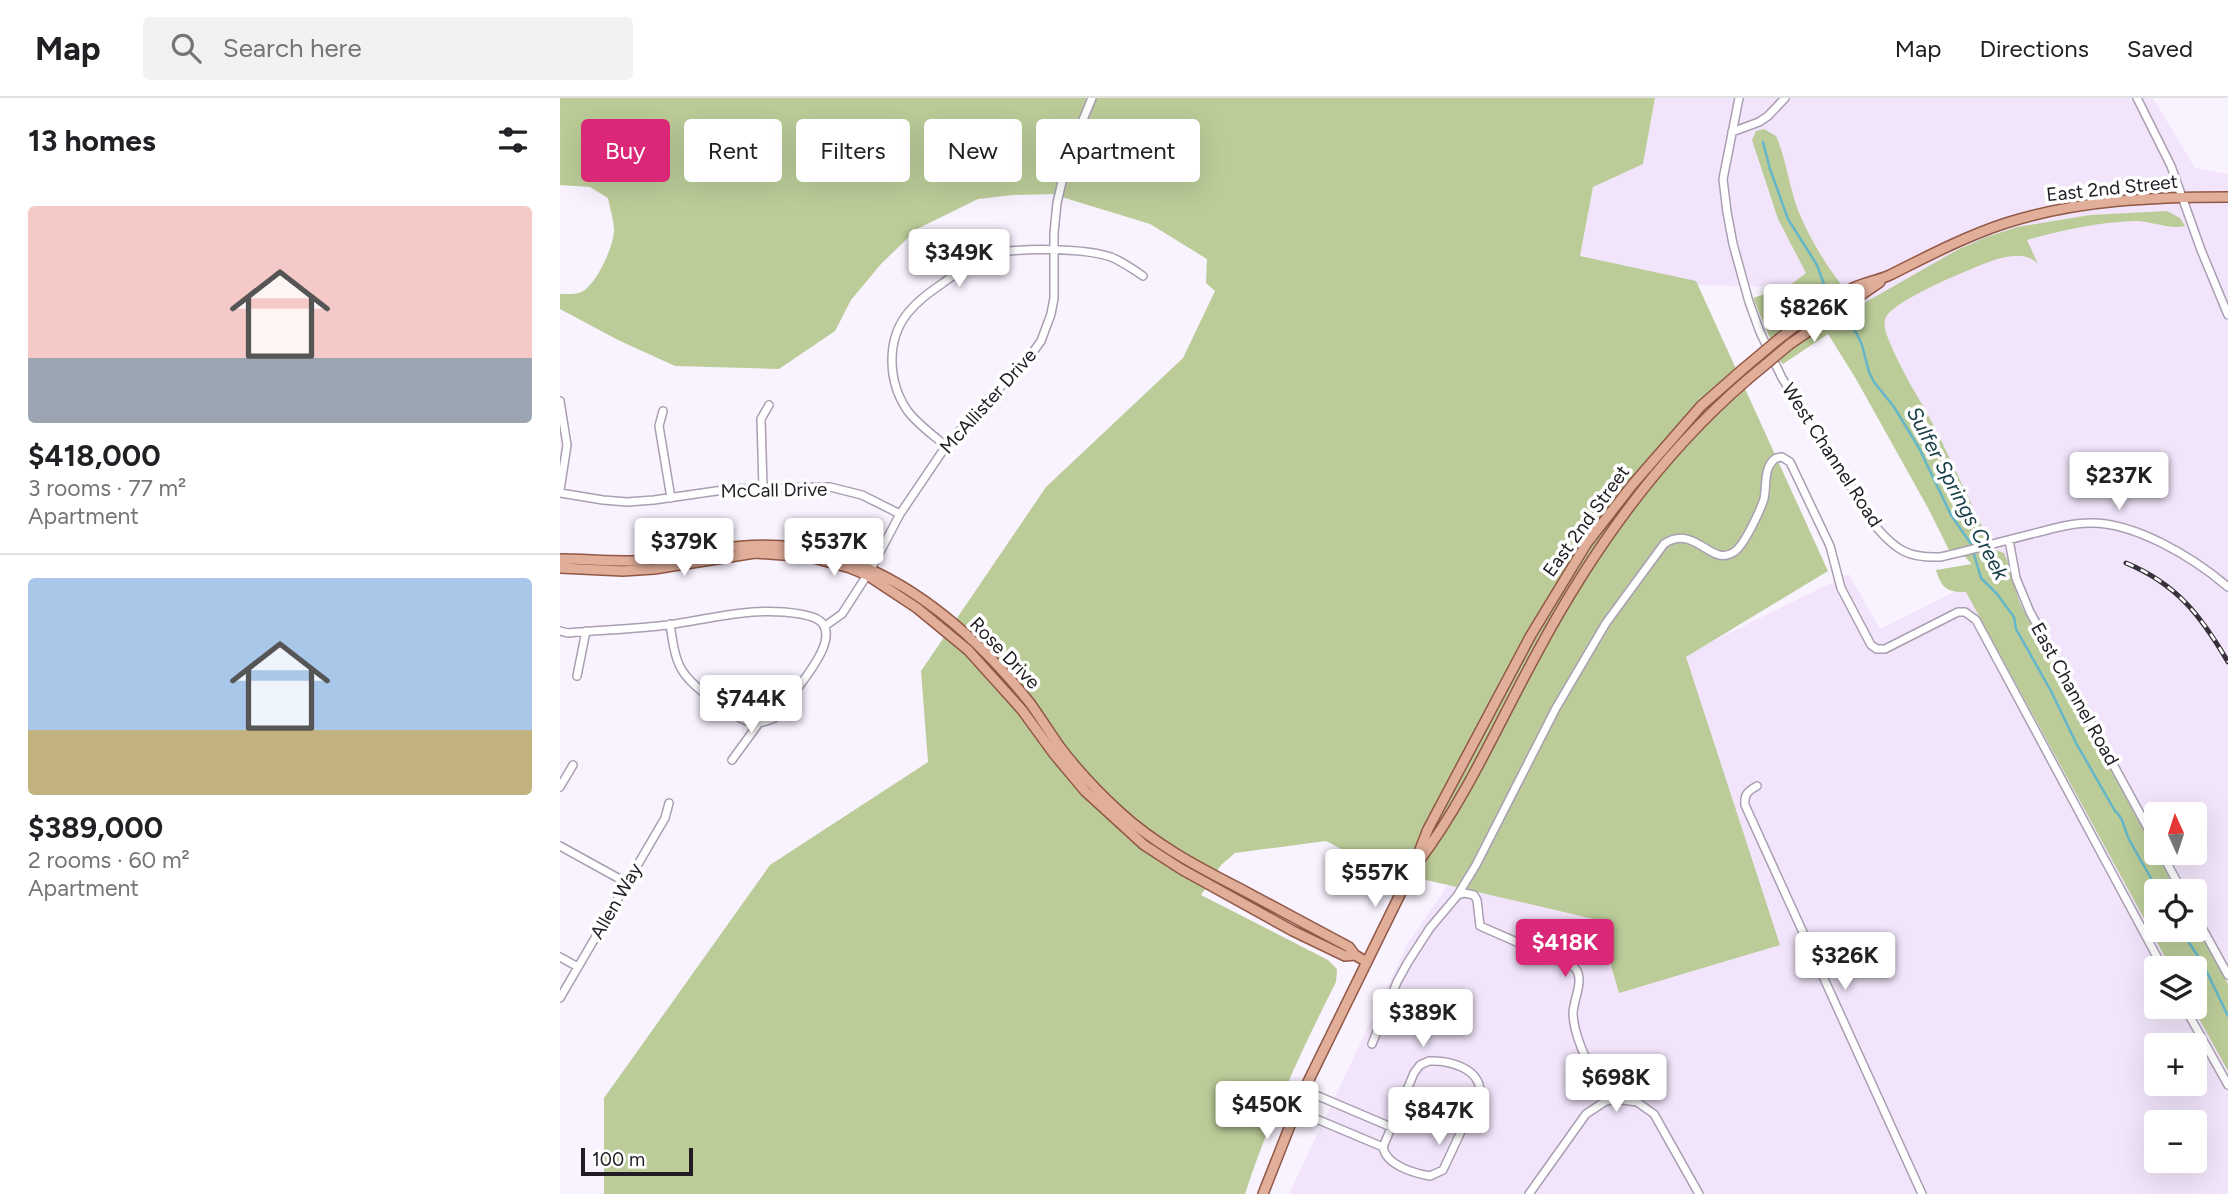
<!DOCTYPE html>
<meta charset="utf-8">
<style>
:root{--surface:#fff;--page:#f2f2f2;--text:#202124;--muted:#757577;--line:#e0e0e0;--accent:#db2777}
body{margin:0;font-family:Figtree,sans-serif;background:var(--page);color:var(--text);height:100vh;display:flex;flex-direction:column;font-size:26px;white-space:nowrap}
*{box-sizing:border-box;margin:0}
p{font-size:23px;color:var(--muted)}
.icon{flex:none;width:38px;height:38px;fill:none;stroke:currentColor;stroke-width:2;stroke-linecap:round;stroke-linejoin:round}
.map{position:relative;flex:1;overflow:hidden}
.panel{display:flex;flex-direction:column;background:var(--surface);width:560px}
.panel>*{flex:none}
.top-card{position:absolute;left:21px;top:21px;width:665px;height:63px;display:flex;gap:14px}
.needle{width:46px;rotate:357deg}
.fabs{position:absolute;left:1584px;top:704px;display:grid;gap:14px}
.fabs a{display:grid;place-items:center;width:63px;height:63px;border-radius:7px;background:var(--surface);box-shadow:0 7px 28px #0002;font-size:35px}
.scale{position:absolute;left:21px;bottom:18px;width:112px;box-sizing:border-box;padding-left:7px;border:4px solid #211c24;border-top:0;font-size:19px;line-height:24px;white-space:nowrap;color:#211c24;-webkit-text-stroke:5px #fff;paint-order:stroke}
.price{position:absolute;translate:-50% -60px;padding:0 16px;border-radius:7px;background:#fff;color:#222;font-size:23px;line-height:46px;filter:drop-shadow(0 2px 4px #0008)}
.price::after{content:'';position:absolute;left:50%;top:42px;width:21px;height:16px;margin-left:-10px;background:inherit;clip-path:polygon(0 0,100% 0,50% 100%)}
.price.on{background:var(--accent);color:#fff}
ul{padding:0;list-style:none}
li{display:grid;align-content:center;gap:14px;height:371px;padding:0 28px}
li+li{border-top:2px solid var(--line)}
li span{display:grid;place-items:center;height:217px;border-radius:7px;color:#555}
li>.icon{margin-inline-start:auto}
span .icon{width:126px;height:126px;fill:#fffc;stroke-width:1}
li b{font-size:30px}
h2{display:flex;justify-content:space-between;align-items:center;height:84px;padding:0 28px;font-size:30px}
.pill{padding:0 24px;border-radius:7px;background:var(--surface);box-shadow:0 7px 28px #0002;font-size:24px;line-height:63px}
.pill.on{background:var(--accent);color:#fff}
header{display:flex;align-items:center;gap:42px;box-sizing:border-box;height:98px;padding:0 35px;background:var(--surface);border-bottom:2px solid var(--line)}
header strong{font-size:33px}
nav{display:flex;gap:38px;margin-inline-start:auto;font-size:24px}
.search{width:490px;height:63px;background:var(--page);display:flex;align-items:center;gap:18px;box-sizing:border-box;padding:0 24px;border-radius:7px;color:var(--muted);font-size:26px}
main{display:flex;flex:1;min-height:0}
.map>svg:first-child{display:block}
</style>
<header>
<strong>Map</strong>
<div class="search"><svg class="icon" aria-label="search" viewBox="0 0 24 24"><circle cx="10" cy="10" r="6"/><path d="M15 15l6 6"/></svg>Search here</div>
<nav><a>Map</a><a>Directions</a><a>Saved</a></nav>
</header>
<main>
<section class="panel">
<h2>13 homes<svg class="icon" aria-label="filters" viewBox="0 0 24 24"><path d="M4 7h16M4 17h16"/><circle cx="9" cy="7" r="2"/><circle cx="15" cy="17" r="2"/></svg></h2>
<ul>
<li><span style="background:linear-gradient(#f6c9c9 70%,#9aa5b1 0)"><svg class="icon" aria-label="home" viewBox="0 0 24 24"><path d="M3 11l9-7 9 7M6 9v11h12V9"/></svg></span><div><b>$418,000</b><p>3 rooms · 77 m²</p><p>Apartment</p></div></li>
<li><span style="background:linear-gradient(#a9c7e8 70%,#c2b280 0)"><svg class="icon" aria-label="home" viewBox="0 0 24 24"><path d="M3 11l9-7 9 7M6 9v11h12V9"/></svg></span><div><b>$389,000</b><p>2 rooms · 60 m²</p><p>Apartment</p></div></li>
</ul>
</section>
<div class="map">
<svg width="1668" height="1096" viewBox="0 0 1668 1096">
<rect width="100%" height="100%" fill="#f9f2ff"/>
<path fill="#f2e5fb" fill-rule="evenodd" d="M1095 0H1593L1635 70 1668 76V932L1634 870V793H1596L1262 190 1138 187 1020 158 1033 89 1083 66ZM1596 716H1634V754H1596Z
M1289 476 1320 531 1408 487 1596 831 1619 870H1596V908H1634L1668 958V1096H729L848 845 927 730 1119 560ZM1596 947H1634V985H1596ZM1596 1024H1634V1062H1596Z"/>
<path fill="#bbcc98" d="M0 0H1095L1083 66 1033 89 1020 158 1136 183 1268 473 1126 559 1220 847 1059 895 1038 822 819 771 766 743 675 755 661 767 641 797 768 862 777 871 776 884C741 953 709 1022 685 1096H44V1000L210 767 368 664 361 573 486 389 623 260 655 193 646 185 647 161 590 126 492 96 453 97 418 101 357 131 321 166 291 202 275 233 219 271 115 268 58 242 0 211V196C8 196 20 197 26 191 39 180 53 149 54 133 54 122 50 111 48 100L30 89 0 87Z
M1204 31 1216 38C1227 63 1229 91 1240 117 1254 150 1275 181 1299 208L1397 152 1424 140 1457 129 1530 117 1607 113 1620 120 1625 128C1609 132 1592 123 1576 123 1539 124 1502 132 1467 142L1478 166C1462 148 1428 164 1409 172 1391 179 1334 204 1326 219 1322 227 1327 237 1330 245 1342 275 1360 301 1375 330 1395 370 1413 411 1433 451L1444 455C1452 471 1454 490 1461 507L1617 793H1596V831H1634L1635 825 1668 886V973L1632 908H1634V870H1611L1406 494C1387 495 1381 489 1376 472L1412 466 1397 451 1389 452 1368 410 1296 281 1268 236 1223 266 1219 262 1193 200 1229 188 1246 175 1218 121 1192 42 1196 33Z"/>
<g fill="none" stroke-linecap="round" stroke-linejoin="round">
<path stroke="#65b6c9" stroke-width="2.5" d="M1203 44 1210 71 1228 121 1257 167 1265 189 1297 236 1302 247 1309 274 1314 284 1334 309 1359 350 1391 417 1411 446 1421 480 1437 496 1454 519 1456 531 1491 593 1516 645 1555 713C1564 720 1564 732 1570 743 1579 760 1589 776 1598 793
M1620 831 1643 866 1668 918"/>
<defs>
<path id="minor" d="M1179 0 1163 81 1167 114 1173 146 1189 204 1200 234 1222 280 1317 430C1337 453 1349 460 1380 459 1412 452 1443 443 1475 435 1492 431 1510 425 1528 425 1574 423 1634 460 1668 489
M1577 0 1611 68 1641 152 1668 217
M1172 34 1199 24 1208 18 1225 0
M0 303 7 347 0 392
M103 313 99 328 111 400
M386 348C373 337 357 326 347 312 328 284 326 243 347 216 357 203 370 194 383 185 398 174 412 163 429 157 455 149 525 150 551 159 563 164 573 171 583 178
M203 390 201 321 209 307
M0 395 43 402 67 404 94 402 170 391 270 389 302 397 340 416
M1449 442 1456 480 1470 514 1596 745
M265 528 282 516 311 471 340 416 386 348 428 301 465 265 481 243 491 216 494 200V135L497 105 508 58 532 0
M0 533 8 535C41 532 75 531 108 527 148 521 184 511 224 514 235 515 245 516 255 520 284 533 248 576 237 591 230 601 223 614 214 620 210 622 203 624 199 625 182 625 165 611 152 601 118 576 116 567 110 526
M17 578 26 533
M172 662 199 625
M1197 688C1188 693 1184 696 1185 707L1362 1096
M0 689 13 667
M0 748 67 785
M1601 754 1622 793
M898 797 904 795 914 797 917 802 920 828 1014 869C1026 881 1013 901 1013 916 1014 943 1035 978 1046 1003
M1634 815 1668 877
M0 859 18 869
M0 900 105 720 109 705
M1624 908 1668 987
M812 946 837 884 848 864 870 830 897 798 916 767 996 610 1046 525 1104 446C1135 425 1151 470 1174 454 1184 448 1200 413 1204 401 1207 387 1203 369 1216 360L1222 359 1230 364 1270 448 1281 490 1311 547 1317 551H1325L1398 514H1405L1416 522 1603 870
M869 963C889 962 919 970 920 993L883 1072 870 1078C853 1075 826 1067 823 1049L854 975 860 967Z
M744 992 831 1029
M735 1012 823 1049
M969 1096 1026 1016 1046 1003 1056 1001 1077 1004 1094 1016 1139 1096"/>
<path id="major" d="M1220 240C1244 222 1267 202 1295 189 1306 184 1319 182 1330 177 1368 158 1406 138 1446 125 1518 102 1594 99 1668 99
M1230 246 1320 184
M0 461C30 461 59 465 90 462 113 460 135 454 158 451 195 445 233 446 268 456 351 479 418 540 470 605 480 619 490 635 500 649 518 673 539 695 561 715 595 746 636 768 677 789 714 809 752 829 789 849L795 857 805 863
M0 470 63 473 94 471 195 455 250 459 290 470 307 477 357 510 408 552 462 612 494 656 525 693 584 747 621 771 733 833 785 858 795 857
M859 763C907 699 939 624 977 555 1031 454 1100 357 1187 282
M703 1096 744 992 852 772 868 731 971 537 1027 445 1073 386 1141 308 1183 271"/>
</defs>
<use href="#minor" stroke="#aa9eb2" stroke-width="10"/>
<use href="#major" stroke="#915845" stroke-width="12"/>
<use href="#minor" stroke="#fff" stroke-width="7"/>
<use href="#major" stroke="#e1ae9a" stroke-width="9"/>
<defs>
<path id="rail" d="M1566 465C1617 486 1641 518 1668 564"/>
</defs>
<use href="#rail" stroke="#37313a" stroke-width="5"/>
<use href="#rail" stroke="#fff" stroke-width="2.5" stroke-dasharray="8" stroke-linecap="butt"/>
<defs>
<path id="major-bridge" d="M1183 271 1220 240
M1187 282 1230 246"/>
</defs>
<use href="#major-bridge" stroke="#915845" stroke-width="12" stroke-linecap="butt"/>
<use href="#major-bridge" stroke="#e1ae9a" stroke-width="9"/>
</g>
<g text-anchor="middle" dominant-baseline="central" stroke-width="7" stroke-linejoin="round" paint-order="stroke">
<g font-size="19" fill="#211c24" stroke="#fff">
<text transform="translate(1552 90) rotate(-6)">East 2nd Street</text>
<text transform="translate(428 303) rotate(-48)">McAllister Drive</text>
<text transform="translate(1272 357) rotate(57)">West Channel Road</text>
<text transform="translate(214 392) rotate(-1)">McCall Drive</text>
<text transform="translate(1026 423) rotate(-54)">East 2nd Street</text>
<text transform="translate(445 555) rotate(46)">Rose Drive</text>
<text transform="translate(1515 596) rotate(61)">East Channel Road</text>
<text transform="translate(56 803) rotate(-60)">Allen Way</text>
</g>
<g font-size="21" font-style="italic" fill="#194048" stroke="#fff">
<text transform="translate(1398 395) rotate(62)">Sulfer Springs Creek</text>
</g>
</g>
</svg>
<div class="fabs">
<a><svg class="needle" viewBox="-14 -14 28 28"><path d="M0-13l5 13h-10z" fill="#e53935"/><path d="M0 13l5-13h-10z" fill="#757577"/></svg></a>
<a><svg class="icon" aria-label="locate" viewBox="0 0 24 24"><circle cx="12" cy="12" r="6"/><path d="M12 2v4M12 18v4M2 12h4M18 12h4"/></svg></a>
<a><svg class="icon" aria-label="layers" viewBox="0 0 24 24"><path d="M12 4l9 5-9 5-9-5zM3 14l9 5 9-5"/></svg></a>
<a>+</a>
<a>−</a>
</div>
<div class="scale">100 m</div>
<b class="price" style="left:399px;top:191px">$349K</b>
<b class="price" style="left:1254px;top:246px">$826K</b>
<b class="price" style="left:1559px;top:414px">$237K</b>
<b class="price" style="left:124px;top:480px">$379K</b>
<b class="price" style="left:274px;top:480px">$537K</b>
<b class="price" style="left:191px;top:637px">$744K</b>
<b class="price" style="left:815px;top:811px">$557K</b>
<b class="price on" style="left:1005px;top:881px">$418K</b>
<b class="price" style="left:1285px;top:894px">$326K</b>
<b class="price" style="left:863px;top:951px">$389K</b>
<b class="price" style="left:1056px;top:1016px">$698K</b>
<b class="price" style="left:707px;top:1043px">$450K</b>
<b class="price" style="left:879px;top:1049px">$847K</b>
<div class="top-card">
<a class="pill on">Buy</a>
<a class="pill">Rent</a>
<a class="pill">Filters</a>
<a class="pill">New</a>
<a class="pill">Apartment</a>
</div>
</div>
</main>
